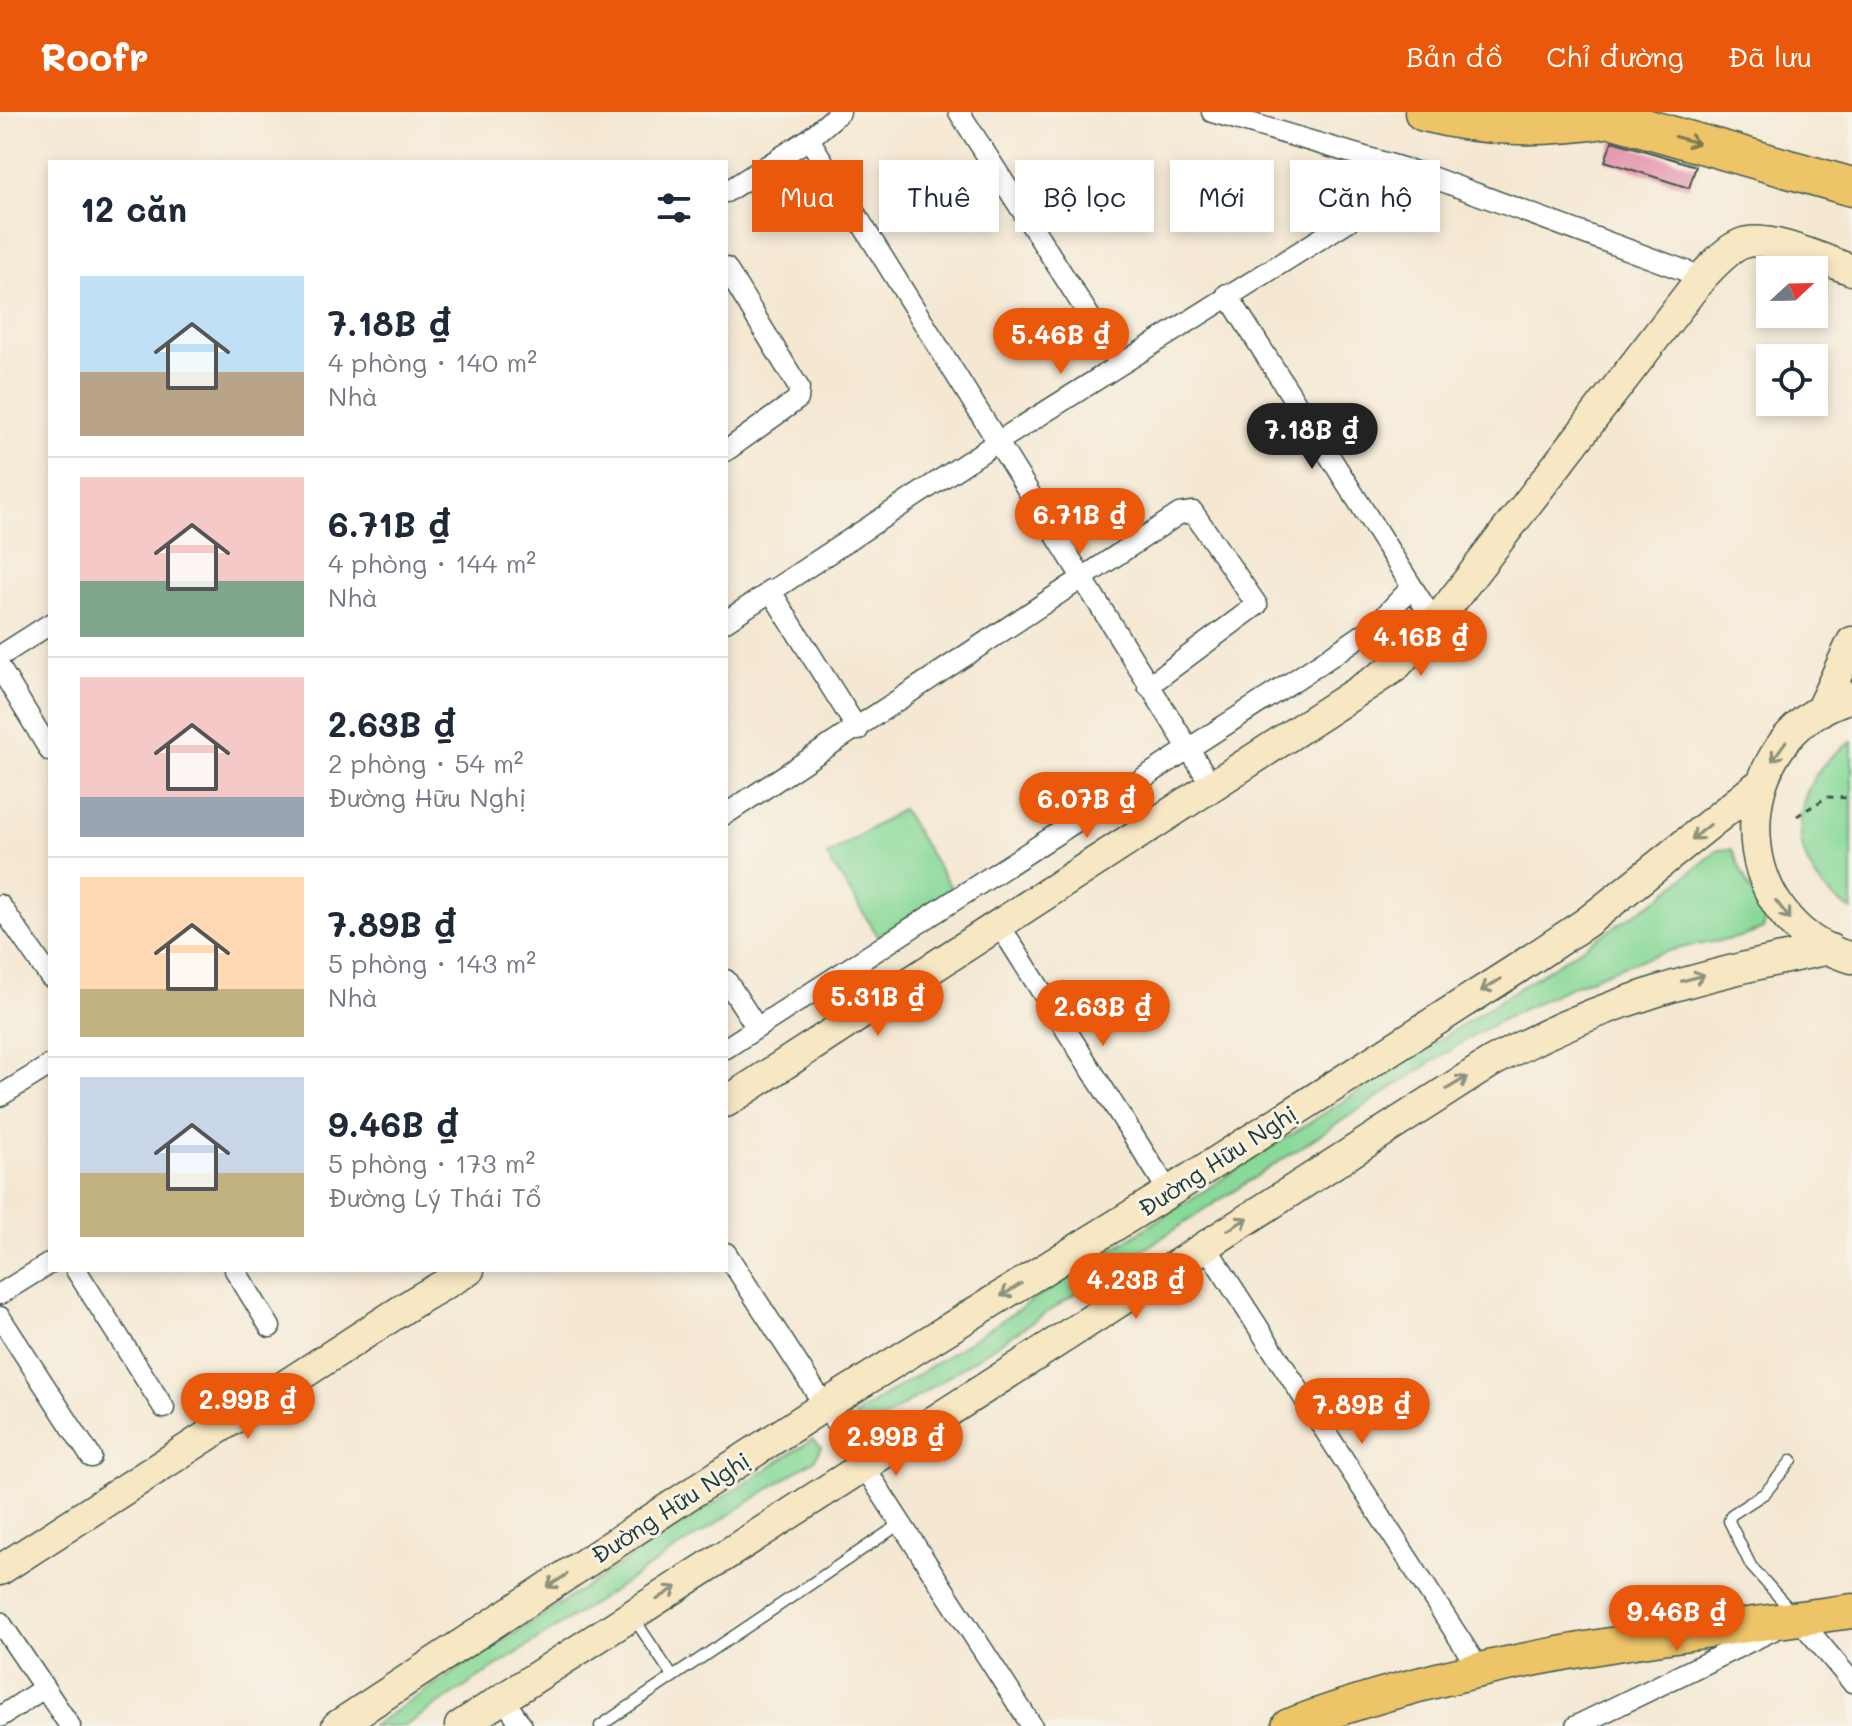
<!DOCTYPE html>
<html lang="vi">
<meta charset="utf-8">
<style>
:root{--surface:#fff;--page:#f6f6f7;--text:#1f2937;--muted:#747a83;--line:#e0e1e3;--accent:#ea580c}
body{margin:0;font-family:Mali,sans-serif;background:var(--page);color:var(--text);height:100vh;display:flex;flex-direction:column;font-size:30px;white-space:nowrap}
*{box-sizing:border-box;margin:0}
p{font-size:26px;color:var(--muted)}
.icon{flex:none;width:44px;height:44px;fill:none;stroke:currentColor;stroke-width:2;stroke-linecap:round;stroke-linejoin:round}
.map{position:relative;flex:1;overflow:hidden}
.panel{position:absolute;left:48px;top:48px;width:680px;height:1112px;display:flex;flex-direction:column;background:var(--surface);border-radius:0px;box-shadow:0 4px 12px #0003}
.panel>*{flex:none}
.top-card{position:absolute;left:752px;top:48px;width:760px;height:72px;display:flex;gap:16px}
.needle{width:52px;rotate:68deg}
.buttons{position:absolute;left:1756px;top:144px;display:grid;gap:16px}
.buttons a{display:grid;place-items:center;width:72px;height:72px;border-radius:0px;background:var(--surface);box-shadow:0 4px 12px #0003;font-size:40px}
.price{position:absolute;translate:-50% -68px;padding:0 18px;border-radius:28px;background:var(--accent);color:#fff;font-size:26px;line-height:52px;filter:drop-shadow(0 2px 4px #0008)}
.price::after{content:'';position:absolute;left:50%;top:48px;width:24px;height:18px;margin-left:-12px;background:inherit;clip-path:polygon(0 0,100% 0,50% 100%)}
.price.active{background:#222;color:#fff}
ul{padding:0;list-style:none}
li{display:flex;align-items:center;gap:24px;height:200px;padding:0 32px}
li+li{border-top:2px solid var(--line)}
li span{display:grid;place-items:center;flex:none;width:224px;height:160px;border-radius:0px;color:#555}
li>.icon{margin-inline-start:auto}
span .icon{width:96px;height:96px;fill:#fffc;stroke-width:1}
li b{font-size:34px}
h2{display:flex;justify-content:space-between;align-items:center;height:96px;padding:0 32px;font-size:34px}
.chip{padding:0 28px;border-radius:0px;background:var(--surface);box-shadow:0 4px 12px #0003;font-size:28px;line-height:72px}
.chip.active{background:var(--accent);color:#fff}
header{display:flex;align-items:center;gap:48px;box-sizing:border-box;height:112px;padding:0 40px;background:var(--accent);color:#fff}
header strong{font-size:38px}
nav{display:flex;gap:44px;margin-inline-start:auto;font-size:28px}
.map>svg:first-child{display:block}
</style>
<header>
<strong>Roofr</strong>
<nav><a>Bản đồ</a><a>Chỉ đường</a><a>Đã lưu</a></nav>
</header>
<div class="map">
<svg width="1852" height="1614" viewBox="0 0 1852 1614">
<rect width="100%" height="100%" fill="#f7f3e8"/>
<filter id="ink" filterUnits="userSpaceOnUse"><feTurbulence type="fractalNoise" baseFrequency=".0125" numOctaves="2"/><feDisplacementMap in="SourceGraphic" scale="16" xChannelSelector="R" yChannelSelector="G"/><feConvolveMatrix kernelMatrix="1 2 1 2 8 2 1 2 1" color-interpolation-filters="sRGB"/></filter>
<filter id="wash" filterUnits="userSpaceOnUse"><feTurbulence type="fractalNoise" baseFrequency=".006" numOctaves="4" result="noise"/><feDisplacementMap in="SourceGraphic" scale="32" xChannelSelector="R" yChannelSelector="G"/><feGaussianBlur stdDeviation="1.8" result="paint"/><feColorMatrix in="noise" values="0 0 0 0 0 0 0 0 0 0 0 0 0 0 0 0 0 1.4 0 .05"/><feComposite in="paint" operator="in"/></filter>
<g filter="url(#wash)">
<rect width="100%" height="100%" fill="#f5e8d3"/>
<path fill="#89d999" stroke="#548b66" stroke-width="2" d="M1852 630V798C1782 761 1784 667 1852 630Z
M902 697 952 777 878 824 827 744Z
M1732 737 1748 774 1767 803 1763 817C1735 830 1698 830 1668 839 1599 860 1535 889 1472 924L869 1316 856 1310 855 1305 861 1299 1658 787 1718 738Z
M813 1327 821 1335 815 1347 405 1614H372Z"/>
<g id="blocks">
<path fill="#e595af" d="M1612 29 1696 54 1689 76 1605 49Z"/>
</g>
</g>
<g filter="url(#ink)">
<use href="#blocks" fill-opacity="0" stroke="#3f574c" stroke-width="2"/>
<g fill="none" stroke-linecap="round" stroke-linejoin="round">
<defs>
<path id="lane" d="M1792 1348 1765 1381 1731 1403 1729 1409 1751 1454 1793 1501
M633 1505 673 1565
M600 1614 900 1412"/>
<path id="street" d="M959 0 1120 252
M1212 0 1423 62 1702 165
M809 27 1212 674
M726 80 809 27 840 0
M726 156 799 276 798 287 726 339
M1227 182 1435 511
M770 478 858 618
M726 509 999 329 1423 62
M0 544 50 512
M0 556 50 639
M726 702 1179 402 1193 400 1257 493 1148 574
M0 793 50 865
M1000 814 1169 1080
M726 868 757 916
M726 936 1318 553 1374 515 1411 476
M0 984 50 953
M1205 1133 1479 1557
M726 1141 1032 1614
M76 1158 164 1296
M235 1158 270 1215
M0 1182 50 1151
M0 1205 91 1345
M0 1510 70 1614
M503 1586 522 1614
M0 1605 44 1576
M1576 1614 1798 1506 1852 1570"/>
<path id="secondary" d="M1852 585C1723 621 1723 811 1852 846
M1820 599 1852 530
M726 990 1395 555 1435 511 1702 165C1713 154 1726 138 1741 132 1766 121 1826 149 1852 158
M0 1458 414 1190 469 1158
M337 1614 824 1294 1169 1080 1515 858 1587 810 1761 671
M460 1614 1490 951C1600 889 1708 861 1830 837"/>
<path id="primary" d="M1289 1614C1472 1545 1660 1525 1852 1499"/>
<path id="highway" d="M1424 0C1487 17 1548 16 1612 6
M1589 0 1852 75"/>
</defs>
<use href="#lane" stroke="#3f574c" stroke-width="13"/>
<use href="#street" stroke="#3f574c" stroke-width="23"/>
<use href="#secondary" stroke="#3f574c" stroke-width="33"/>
<use href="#primary" stroke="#3f574c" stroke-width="37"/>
<use href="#highway" stroke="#3f574c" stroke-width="41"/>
<path stroke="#3f574c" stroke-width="3" stroke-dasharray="6 6" stroke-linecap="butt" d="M1797 704 1827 685 1852 686"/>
<use href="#lane" stroke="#fff" stroke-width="10"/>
<use href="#street" stroke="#fff" stroke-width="20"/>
<use href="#secondary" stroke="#f8e7c3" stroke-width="30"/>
<use href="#primary" stroke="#eec469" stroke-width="34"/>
<use href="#highway" stroke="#eec469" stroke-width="38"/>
</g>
<defs><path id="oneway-shaft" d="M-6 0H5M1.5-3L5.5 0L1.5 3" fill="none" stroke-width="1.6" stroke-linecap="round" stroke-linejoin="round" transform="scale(2)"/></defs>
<use stroke="#7c7a4c" href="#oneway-shaft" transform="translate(1687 28) rotate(16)"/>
<g stroke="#8c927c">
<use href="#oneway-shaft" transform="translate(1779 639) rotate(125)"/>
<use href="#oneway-shaft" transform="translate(1701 720) rotate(141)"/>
<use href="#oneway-shaft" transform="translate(1783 798) rotate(53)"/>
<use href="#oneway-shaft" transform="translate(1693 866) rotate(-16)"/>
<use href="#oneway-shaft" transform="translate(1491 873) rotate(148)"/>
<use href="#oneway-shaft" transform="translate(1457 971) rotate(-31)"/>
<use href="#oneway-shaft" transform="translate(1238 1112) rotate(-32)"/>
<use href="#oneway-shaft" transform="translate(1011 1178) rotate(148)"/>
<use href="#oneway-shaft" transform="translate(557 1469) rotate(147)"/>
<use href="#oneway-shaft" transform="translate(667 1481) rotate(-33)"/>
</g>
</g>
<g text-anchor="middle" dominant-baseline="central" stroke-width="6" stroke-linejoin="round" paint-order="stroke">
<g font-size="24" fill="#1f3d34" stroke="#f7f3e8">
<text transform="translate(1217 1048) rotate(-33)">Đường Hữu Nghị</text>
<text transform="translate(670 1395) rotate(-33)">Đường Hữu Nghị</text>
</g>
</g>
</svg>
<div class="buttons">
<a><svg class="needle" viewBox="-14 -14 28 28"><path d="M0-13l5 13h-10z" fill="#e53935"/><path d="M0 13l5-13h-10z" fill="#747a83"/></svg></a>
<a><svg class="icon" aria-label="locate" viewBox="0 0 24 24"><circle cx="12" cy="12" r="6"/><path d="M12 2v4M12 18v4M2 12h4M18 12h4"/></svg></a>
</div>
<b class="price" style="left:1061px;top:264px">5.46B ₫</b>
<b class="price active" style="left:1312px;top:359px">7.18B ₫</b>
<b class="price" style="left:1080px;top:444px">6.71B ₫</b>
<b class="price" style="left:1421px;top:566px">4.16B ₫</b>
<b class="price" style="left:1087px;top:728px">6.07B ₫</b>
<b class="price" style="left:878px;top:926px">5.31B ₫</b>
<b class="price" style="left:1103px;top:936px">2.63B ₫</b>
<b class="price" style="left:1136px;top:1209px">4.23B ₫</b>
<b class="price" style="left:248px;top:1329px">2.99B ₫</b>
<b class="price" style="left:1362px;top:1334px">7.89B ₫</b>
<b class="price" style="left:896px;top:1366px">2.99B ₫</b>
<b class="price" style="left:1677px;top:1541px">9.46B ₫</b>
<div class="top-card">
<a class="chip active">Mua</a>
<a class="chip">Thuê</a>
<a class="chip">Bộ lọc</a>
<a class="chip">Mới</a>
<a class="chip">Căn hộ</a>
</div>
<section class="panel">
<h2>12 căn<svg class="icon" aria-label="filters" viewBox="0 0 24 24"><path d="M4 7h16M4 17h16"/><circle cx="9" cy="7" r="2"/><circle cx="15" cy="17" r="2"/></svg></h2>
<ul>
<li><span style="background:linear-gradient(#bfe0f5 60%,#b9a48a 0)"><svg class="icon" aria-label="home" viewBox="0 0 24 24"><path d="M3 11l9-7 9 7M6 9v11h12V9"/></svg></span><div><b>7.18B ₫</b><p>4 phòng · 140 m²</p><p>Nhà</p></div></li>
<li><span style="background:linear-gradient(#f6c9c9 65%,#7fa58c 0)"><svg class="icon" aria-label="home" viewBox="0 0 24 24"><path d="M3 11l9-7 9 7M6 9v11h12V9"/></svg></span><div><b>6.71B ₫</b><p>4 phòng · 144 m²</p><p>Nhà</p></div></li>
<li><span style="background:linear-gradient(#f6c9c9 75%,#9aa5b1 0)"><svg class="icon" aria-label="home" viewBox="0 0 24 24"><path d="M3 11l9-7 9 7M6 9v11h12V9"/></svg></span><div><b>2.63B ₫</b><p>2 phòng · 54 m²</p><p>Đường Hữu Nghị</p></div></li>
<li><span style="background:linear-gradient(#ffd9b3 70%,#c2b280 0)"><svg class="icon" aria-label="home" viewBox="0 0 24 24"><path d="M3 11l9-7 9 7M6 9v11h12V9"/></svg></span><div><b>7.89B ₫</b><p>5 phòng · 143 m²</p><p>Nhà</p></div></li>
<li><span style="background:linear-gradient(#c9d6e8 60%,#c2b280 0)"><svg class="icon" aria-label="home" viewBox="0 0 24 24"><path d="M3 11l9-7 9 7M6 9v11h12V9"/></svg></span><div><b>9.46B ₫</b><p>5 phòng · 173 m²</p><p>Đường Lý Thái Tổ</p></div></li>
</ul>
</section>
</div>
